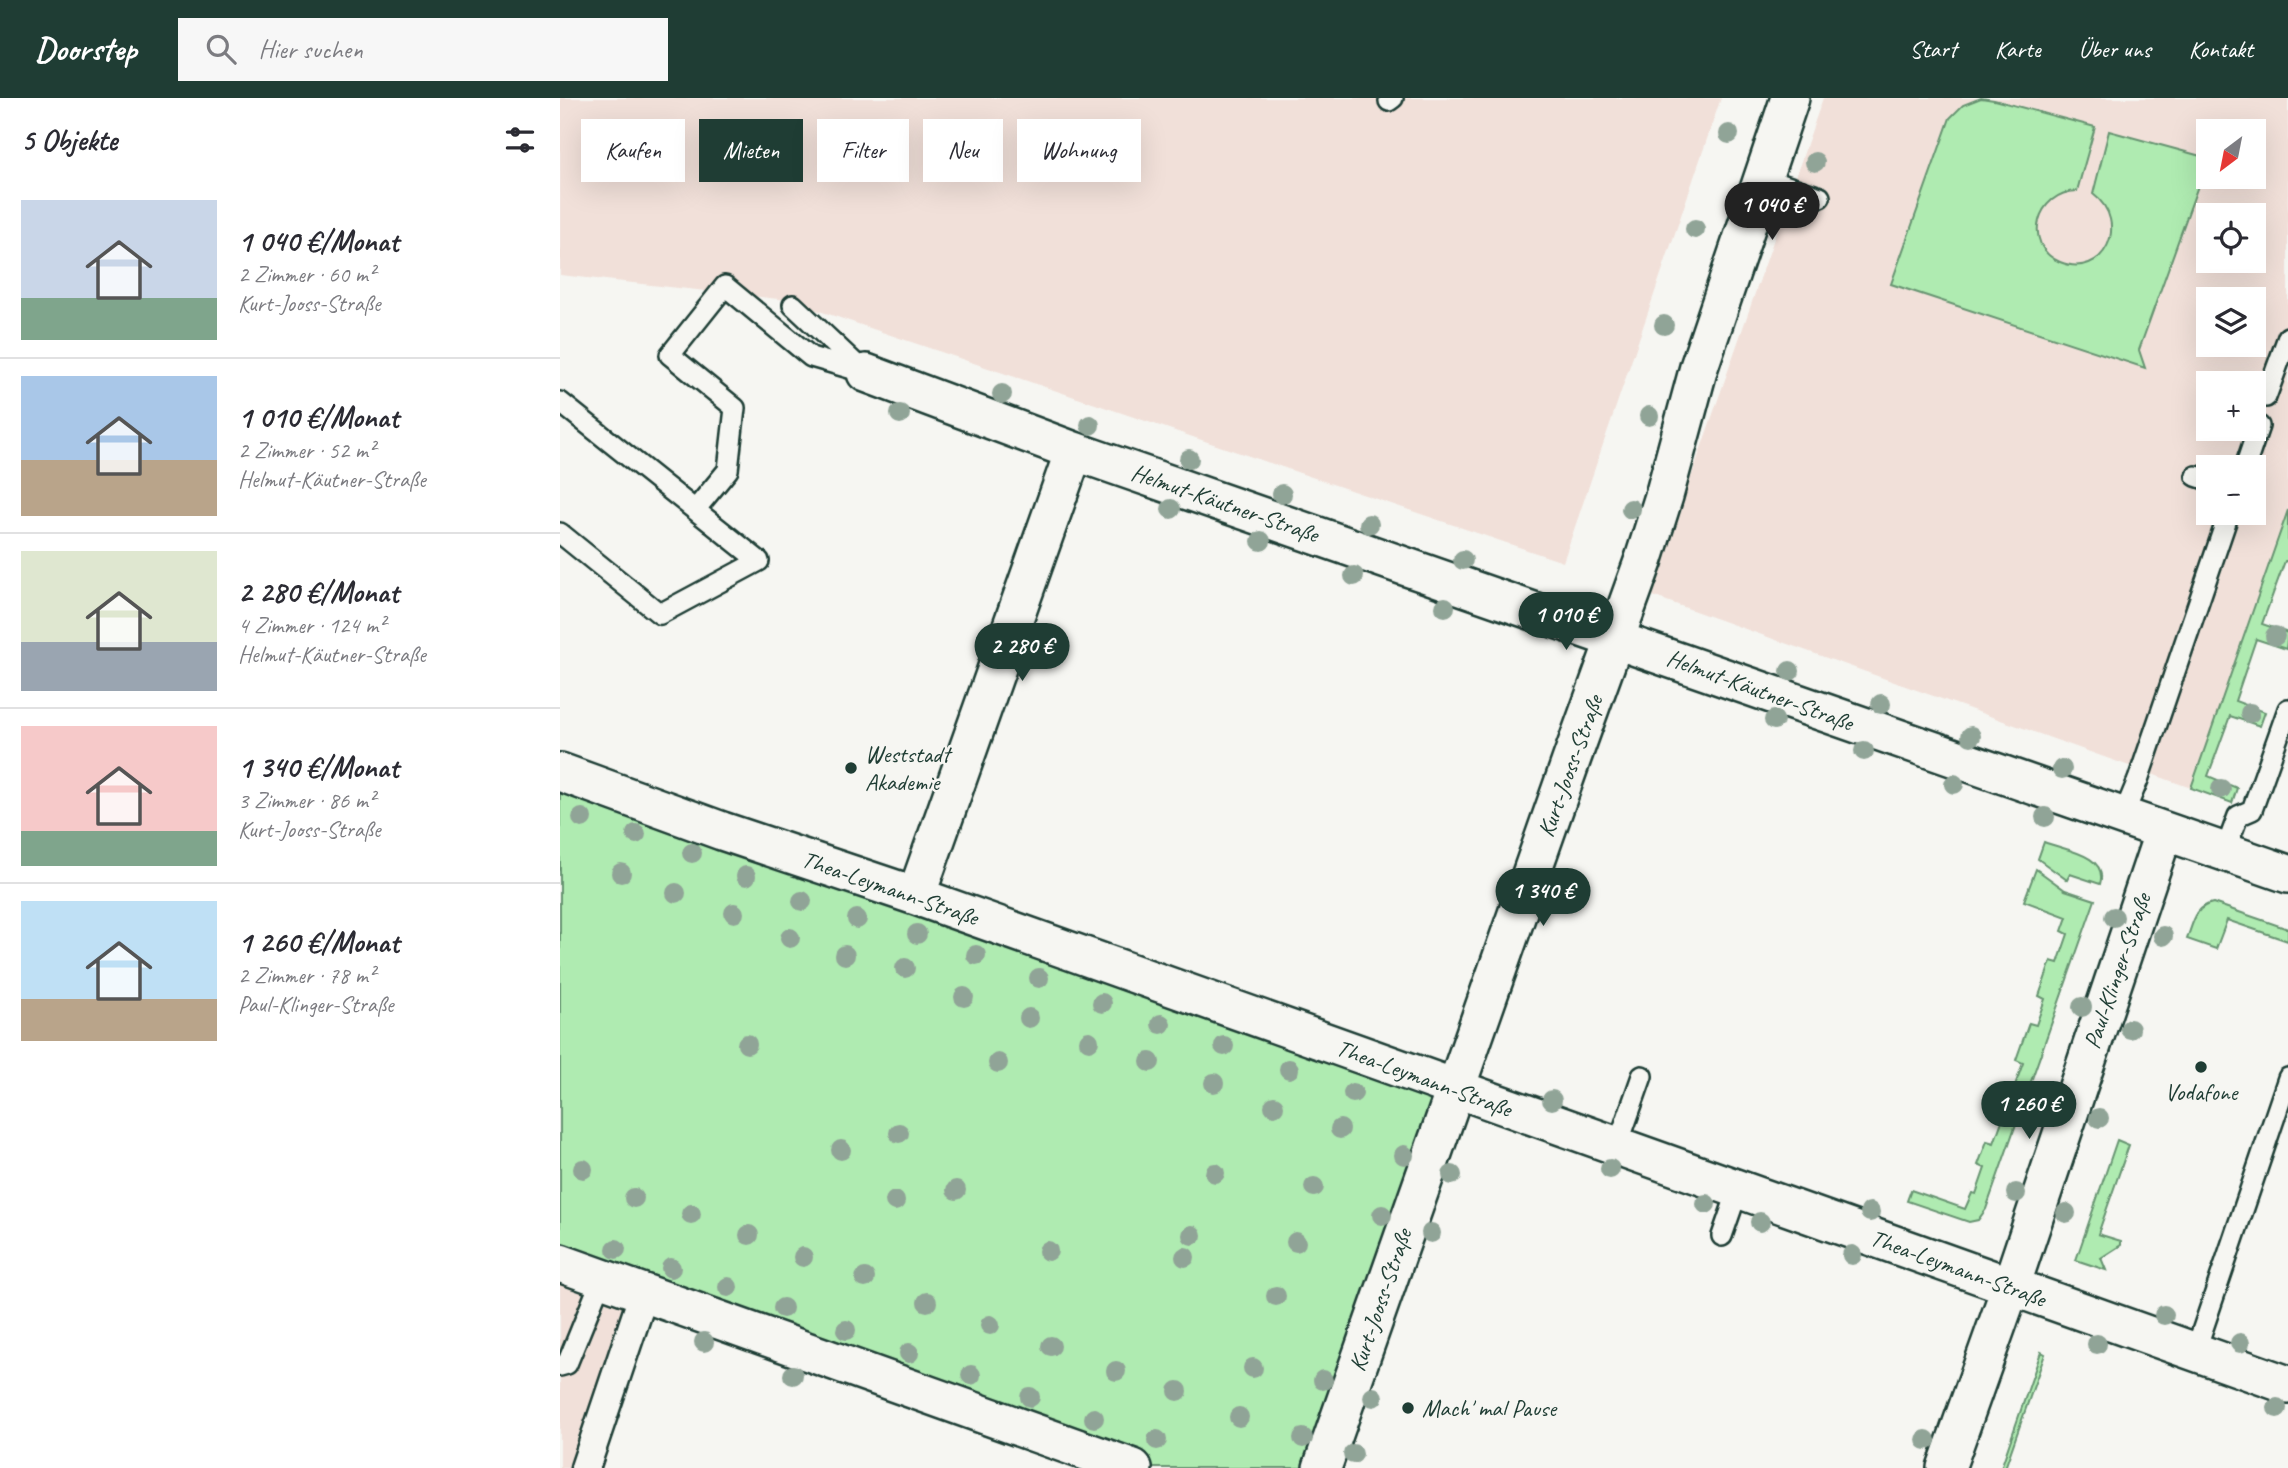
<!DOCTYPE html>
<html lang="de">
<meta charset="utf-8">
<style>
:root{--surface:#fff;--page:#f7f7f7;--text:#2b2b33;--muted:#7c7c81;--line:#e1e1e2;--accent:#1f3d34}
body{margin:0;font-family:Caveat,sans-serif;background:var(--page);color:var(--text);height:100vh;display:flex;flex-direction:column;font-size:26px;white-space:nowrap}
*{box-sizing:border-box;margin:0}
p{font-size:23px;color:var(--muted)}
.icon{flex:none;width:38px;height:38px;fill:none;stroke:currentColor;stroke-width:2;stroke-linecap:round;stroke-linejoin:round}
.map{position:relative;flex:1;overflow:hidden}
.details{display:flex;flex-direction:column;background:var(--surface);width:560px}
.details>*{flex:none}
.guide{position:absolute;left:21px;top:21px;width:665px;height:63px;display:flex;gap:14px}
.needle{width:46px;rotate:212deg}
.controls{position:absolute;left:1636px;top:21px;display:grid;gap:14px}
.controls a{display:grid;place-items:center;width:70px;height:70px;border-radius:0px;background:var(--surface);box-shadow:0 7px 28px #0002;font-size:35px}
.price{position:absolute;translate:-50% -60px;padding:0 16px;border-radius:24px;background:var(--accent);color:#fff;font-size:23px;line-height:46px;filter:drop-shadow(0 2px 4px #0008)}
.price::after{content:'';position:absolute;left:50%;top:42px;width:21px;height:16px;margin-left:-10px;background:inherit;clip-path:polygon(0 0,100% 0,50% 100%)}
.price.current{background:#222;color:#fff}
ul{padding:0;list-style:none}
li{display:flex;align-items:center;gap:21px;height:175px;padding:0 21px}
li+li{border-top:2px solid var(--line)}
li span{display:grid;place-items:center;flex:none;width:196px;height:140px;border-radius:0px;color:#555}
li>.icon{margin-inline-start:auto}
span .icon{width:84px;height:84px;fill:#fffc;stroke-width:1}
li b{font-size:30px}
h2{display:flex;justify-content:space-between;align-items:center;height:84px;padding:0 21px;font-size:30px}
.tag{padding:0 24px;border-radius:0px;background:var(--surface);box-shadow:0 7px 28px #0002;font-size:24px;line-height:63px}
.tag.current{background:var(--accent);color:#fff}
header{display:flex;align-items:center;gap:42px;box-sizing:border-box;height:98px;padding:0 35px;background:var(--accent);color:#fff}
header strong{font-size:33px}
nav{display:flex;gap:38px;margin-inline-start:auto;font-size:24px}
.search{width:490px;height:63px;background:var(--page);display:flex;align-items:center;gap:18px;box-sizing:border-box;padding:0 24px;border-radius:0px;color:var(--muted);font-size:26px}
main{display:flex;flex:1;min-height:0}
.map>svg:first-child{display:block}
</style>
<header>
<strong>Doorstep</strong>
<div class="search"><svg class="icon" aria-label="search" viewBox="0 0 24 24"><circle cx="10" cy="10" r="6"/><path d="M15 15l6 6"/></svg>Hier suchen</div>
<nav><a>Start</a><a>Karte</a><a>Über uns</a><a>Kontakt</a></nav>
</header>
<main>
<section class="details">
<h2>5 Objekte<svg class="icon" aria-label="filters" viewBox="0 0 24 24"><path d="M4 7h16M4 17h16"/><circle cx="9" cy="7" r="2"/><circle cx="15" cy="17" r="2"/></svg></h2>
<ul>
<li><span style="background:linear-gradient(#c9d6e8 70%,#7fa58c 0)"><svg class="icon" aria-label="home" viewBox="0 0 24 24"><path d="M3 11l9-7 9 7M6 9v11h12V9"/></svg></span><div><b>1 040 €/Monat</b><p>2 Zimmer · 60 m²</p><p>Kurt-Jooss-Straße</p></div></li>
<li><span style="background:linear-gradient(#a9c7e8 60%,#b9a48a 0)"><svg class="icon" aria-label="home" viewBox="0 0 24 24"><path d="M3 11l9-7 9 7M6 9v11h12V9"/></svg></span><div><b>1 010 €/Monat</b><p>2 Zimmer · 52 m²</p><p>Helmut-Käutner-Straße</p></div></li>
<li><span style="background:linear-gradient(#dfe7d0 65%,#9aa5b1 0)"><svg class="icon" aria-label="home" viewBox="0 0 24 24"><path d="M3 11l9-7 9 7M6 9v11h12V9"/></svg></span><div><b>2 280 €/Monat</b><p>4 Zimmer · 124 m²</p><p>Helmut-Käutner-Straße</p></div></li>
<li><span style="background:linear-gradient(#f6c9c9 75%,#7fa58c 0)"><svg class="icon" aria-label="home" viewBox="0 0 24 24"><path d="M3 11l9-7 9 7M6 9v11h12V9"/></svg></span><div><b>1 340 €/Monat</b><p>3 Zimmer · 86 m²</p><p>Kurt-Jooss-Straße</p></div></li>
<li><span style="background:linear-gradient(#bfe0f5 70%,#b9a48a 0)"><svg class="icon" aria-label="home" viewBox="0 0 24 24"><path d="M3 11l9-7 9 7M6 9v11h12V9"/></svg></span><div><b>1 260 €/Monat</b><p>2 Zimmer · 78 m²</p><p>Paul-Klinger-Straße</p></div></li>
</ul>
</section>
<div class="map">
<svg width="1728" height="1370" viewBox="0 0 1728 1370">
<rect width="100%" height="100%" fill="#f6f6f2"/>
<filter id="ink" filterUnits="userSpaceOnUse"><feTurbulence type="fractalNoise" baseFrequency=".0143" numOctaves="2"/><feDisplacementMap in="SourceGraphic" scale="14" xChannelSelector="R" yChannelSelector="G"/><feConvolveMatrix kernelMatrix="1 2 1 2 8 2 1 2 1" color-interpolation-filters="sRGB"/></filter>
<g filter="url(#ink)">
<path fill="#f1e0d9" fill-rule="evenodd" d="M0 0H1161L1003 464 227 202 0 177Z
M1263 0H1728V412L1631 690 1090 497ZM1648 33H1694V79H1648ZM1648 117H1694V163H1648ZM1648 201H1694V247H1648ZM1648 285H1694V331H1648ZM1648 369H1694V415H1648Z
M0 1171 76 1199 9 1370H0Z"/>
<path fill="#afebb1" stroke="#679472" stroke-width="2" d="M1421 0 1434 2 1535 29 1517 93C1476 94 1462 148 1500 164 1544 182 1571 125 1533 96L1549 33 1648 60 1579 252 1585 270 1331 186 1390 20 1403 7Z
M1728 412V463H1725L1702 526 1728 535 1726 551 1696 541 1675 603 1705 614 1700 628 1670 618 1648 678 1677 690 1672 705 1631 690Z
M0 675 893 991 761 1370H577L0 1159Z
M1484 744C1504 752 1549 757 1540 786L1510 776 1507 782 1478 761Z
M1476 771 1505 792 1535 802 1426 1111 1418 1122 1409 1124 1347 1103 1351 1092 1405 1111 1412 1095 1416 1096 1425 1070 1418 1067 1427 1043 1434 1045 1443 1020 1436 1016 1447 988 1454 990 1463 965 1456 962 1469 925 1476 927 1485 901 1479 898 1491 863 1498 865 1508 836 1502 833 1507 819 1464 803Z
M1653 805 1728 831V843L1667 822 1656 851 1627 841C1633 825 1635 808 1653 805Z
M1557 1042 1569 1047 1538 1136 1561 1143V1147L1541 1160 1546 1172 1516 1162Z
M1481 1254 1485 1256 1445 1370H1441Z"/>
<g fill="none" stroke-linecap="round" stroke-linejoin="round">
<defs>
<path id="service" d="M829 3 833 0
M1203 80 1260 99
M233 207 302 272
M1706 299 1728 239
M0 304 199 463 100 516 0 435
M1685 369 1699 328
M1636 378 1648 382
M135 412 168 372 175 310 110 257 165 188 251 259 306 275
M1563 718 1578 682 1669 415
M1665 753 1678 718 1692 712 1728 611
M1057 1049 1082 978
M1162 1138 1178 1092
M1635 1254 1728 980
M0 1268 7 1266 42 1180"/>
<path id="pedestrian" d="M25 1370 84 1195"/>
<path id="minor" d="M306 275 514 353 1728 776
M0 674 162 733 356 798 1728 1287
M356 798 514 353
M0 1165 573 1370
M762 1370C867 1066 974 763 1084 461L1104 398 1139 269 1230 0
M1386 1370 1451 1188 1604 733"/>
</defs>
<use href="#service" stroke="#1f3d34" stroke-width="24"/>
<use href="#pedestrian" stroke="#1f3d34" stroke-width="33"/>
<use href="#minor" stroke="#1f3d34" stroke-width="42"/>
<use href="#service" stroke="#f6f6f2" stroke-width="19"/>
<use href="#pedestrian" stroke="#f6f6f2" stroke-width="28"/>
<use href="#minor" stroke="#f6f6f2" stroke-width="37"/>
</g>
<g fill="#90a497">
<circle cx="1169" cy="36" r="10"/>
<circle cx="1255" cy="64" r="10"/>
<circle cx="1135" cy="131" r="10"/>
<circle cx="1104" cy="227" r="10"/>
<circle cx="442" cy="296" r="10"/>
<circle cx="340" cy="316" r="10"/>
<circle cx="1089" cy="318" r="10"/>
<circle cx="530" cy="327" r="10"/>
<circle cx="629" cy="361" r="10"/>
<circle cx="722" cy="396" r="10"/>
<circle cx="611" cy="411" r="10"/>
<circle cx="1071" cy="411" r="10"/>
<circle cx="809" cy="426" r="10"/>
<circle cx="701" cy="443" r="10"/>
<circle cx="903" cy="462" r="10"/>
<circle cx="794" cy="478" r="10"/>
<circle cx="885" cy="509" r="10"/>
<circle cx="1715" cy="538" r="10"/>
<circle cx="1230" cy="573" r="10"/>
<circle cx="1321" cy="606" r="10"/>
<circle cx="1690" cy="615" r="10"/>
<circle cx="1214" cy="622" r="10"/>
<circle cx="1411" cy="638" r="10"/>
<circle cx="1304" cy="653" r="10"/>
<circle cx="1502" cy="671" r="10"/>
<circle cx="1394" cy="686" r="10"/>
<circle cx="1661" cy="691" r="10"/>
<circle cx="1485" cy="719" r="10"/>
<circle cx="22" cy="720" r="10"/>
<circle cx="76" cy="736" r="10"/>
<circle cx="132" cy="755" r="10"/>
<circle cx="61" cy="775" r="10"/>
<circle cx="186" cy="778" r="10"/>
<circle cx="116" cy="795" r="10"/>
<circle cx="242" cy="803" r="10"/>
<circle cx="174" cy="815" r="10"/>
<circle cx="1554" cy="819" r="10"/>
<circle cx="297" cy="821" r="10"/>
<circle cx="357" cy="836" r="10"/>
<circle cx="1603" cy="838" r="10"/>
<circle cx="230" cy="840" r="10"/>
<circle cx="285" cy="857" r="10"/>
<circle cx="416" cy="857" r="10"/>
<circle cx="345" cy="870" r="10"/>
<circle cx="479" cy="880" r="10"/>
<circle cx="404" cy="899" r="10"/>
<circle cx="542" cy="905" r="10"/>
<circle cx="1522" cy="909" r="10"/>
<circle cx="469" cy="920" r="10"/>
<circle cx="601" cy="926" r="10"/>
<circle cx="1570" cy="931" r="10"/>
<circle cx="529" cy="943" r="10"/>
<circle cx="187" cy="946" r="10"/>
<circle cx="664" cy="948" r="10"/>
<circle cx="590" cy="964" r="10"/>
<circle cx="438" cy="965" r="10"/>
<circle cx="729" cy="971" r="10"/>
<circle cx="654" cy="985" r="10"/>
<circle cx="793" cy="995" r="10"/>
<circle cx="992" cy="1002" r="10"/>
<circle cx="1489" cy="1003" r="10"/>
<circle cx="714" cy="1008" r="10"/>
<circle cx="1539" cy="1020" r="10"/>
<circle cx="780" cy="1031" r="10"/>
<circle cx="339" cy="1035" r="10"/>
<circle cx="281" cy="1052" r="10"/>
<circle cx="844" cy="1057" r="10"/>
<circle cx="23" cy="1071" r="10"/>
<circle cx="1050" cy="1071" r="10"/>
<circle cx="655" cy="1075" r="10"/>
<circle cx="892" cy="1077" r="10"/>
<circle cx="754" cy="1089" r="10"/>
<circle cx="396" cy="1092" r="10"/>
<circle cx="1456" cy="1095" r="10"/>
<circle cx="74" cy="1100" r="10"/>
<circle cx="335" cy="1103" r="10"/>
<circle cx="1146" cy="1106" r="10"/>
<circle cx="1310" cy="1114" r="10"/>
<circle cx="1506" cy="1115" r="10"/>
<circle cx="131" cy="1116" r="10"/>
<circle cx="822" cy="1117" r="10"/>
<circle cx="1200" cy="1124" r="10"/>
<circle cx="871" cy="1135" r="10"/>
<circle cx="189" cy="1137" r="10"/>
<circle cx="632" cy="1137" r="10"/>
<circle cx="736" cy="1144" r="10"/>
<circle cx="56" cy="1151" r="10"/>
<circle cx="488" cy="1153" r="10"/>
<circle cx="1292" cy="1157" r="10"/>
<circle cx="243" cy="1159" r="10"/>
<circle cx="625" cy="1159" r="10"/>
<circle cx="111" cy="1170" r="10"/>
<circle cx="305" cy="1180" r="10"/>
<circle cx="168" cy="1189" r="10"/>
<circle cx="716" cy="1198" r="10"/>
<circle cx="367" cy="1204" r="10"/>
<circle cx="223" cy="1210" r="10"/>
<circle cx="1604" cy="1217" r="10"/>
<circle cx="430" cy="1227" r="10"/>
<circle cx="286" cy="1232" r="10"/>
<circle cx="144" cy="1244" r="10"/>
<circle cx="1680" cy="1245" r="10"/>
<circle cx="1537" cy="1246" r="10"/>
<circle cx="491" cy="1248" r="10"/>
<circle cx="349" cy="1255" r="10"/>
<circle cx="693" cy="1270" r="10"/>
<circle cx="556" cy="1273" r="10"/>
<circle cx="233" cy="1277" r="10"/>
<circle cx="411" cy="1277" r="10"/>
<circle cx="763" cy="1282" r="10"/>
<circle cx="618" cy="1293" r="10"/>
<circle cx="470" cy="1299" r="10"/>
<circle cx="813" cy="1299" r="10"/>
<circle cx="1717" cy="1310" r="10"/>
<circle cx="679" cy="1319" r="10"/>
<circle cx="534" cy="1320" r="10"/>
<circle cx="743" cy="1340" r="10"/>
<circle cx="597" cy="1342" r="10"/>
<circle cx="1366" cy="1342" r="10"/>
<circle cx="793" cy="1356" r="10"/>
</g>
</g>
<g fill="#1f3d34" stroke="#f6f6f2" stroke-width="2.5">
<circle cx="291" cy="670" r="7"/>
<circle cx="1641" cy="969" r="7"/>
<circle cx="848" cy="1310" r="7"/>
</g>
<g text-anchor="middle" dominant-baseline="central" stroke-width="5" stroke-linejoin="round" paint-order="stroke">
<g font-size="24" fill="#1f3d34" stroke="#f6f6f2">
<text transform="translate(665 405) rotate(19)">Helmut-Käutner-Straße</text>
<text transform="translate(1200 592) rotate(20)">Helmut-Käutner-Straße</text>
<text transform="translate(1010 668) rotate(-70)">Kurt-Jooss-Straße</text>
<text transform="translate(330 790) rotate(19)">Thea-Leymann-Straße</text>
<text transform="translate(1557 873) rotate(-71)">Paul-Klinger-Straße</text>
<text transform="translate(864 980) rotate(20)">Thea-Leymann-Straße</text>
<text transform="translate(1398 1170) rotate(20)">Thea-Leymann-Straße</text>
<text transform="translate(820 1202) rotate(-71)">Kurt-Jooss-Straße</text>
</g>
<g font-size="24" fill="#1f3d34" stroke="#f6f6f2" text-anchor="start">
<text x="305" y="656">Weststadt<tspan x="305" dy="28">Akademie</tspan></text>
<text x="1641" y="994" text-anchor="middle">Vodafone</text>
<text x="862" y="1310">Mach' mal Pause</text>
</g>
</g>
</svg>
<div class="controls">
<a><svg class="needle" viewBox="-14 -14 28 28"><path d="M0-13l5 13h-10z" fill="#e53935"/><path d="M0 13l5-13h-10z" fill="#7c7c81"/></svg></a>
<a><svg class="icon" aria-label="locate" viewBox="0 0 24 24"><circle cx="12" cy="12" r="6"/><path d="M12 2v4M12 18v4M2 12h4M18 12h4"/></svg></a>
<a><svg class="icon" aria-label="layers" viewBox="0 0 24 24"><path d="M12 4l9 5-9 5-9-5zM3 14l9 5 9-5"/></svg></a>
<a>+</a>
<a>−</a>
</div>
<b class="price current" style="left:1212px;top:144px">1 040 €</b>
<b class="price" style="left:1006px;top:554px">1 010 €</b>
<b class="price" style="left:462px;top:585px">2 280 €</b>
<b class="price" style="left:983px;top:830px">1 340 €</b>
<b class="price" style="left:1469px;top:1043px">1 260 €</b>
<div class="guide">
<a class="tag">Kaufen</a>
<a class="tag current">Mieten</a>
<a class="tag">Filter</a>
<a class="tag">Neu</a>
<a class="tag">Wohnung</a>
</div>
</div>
</main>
